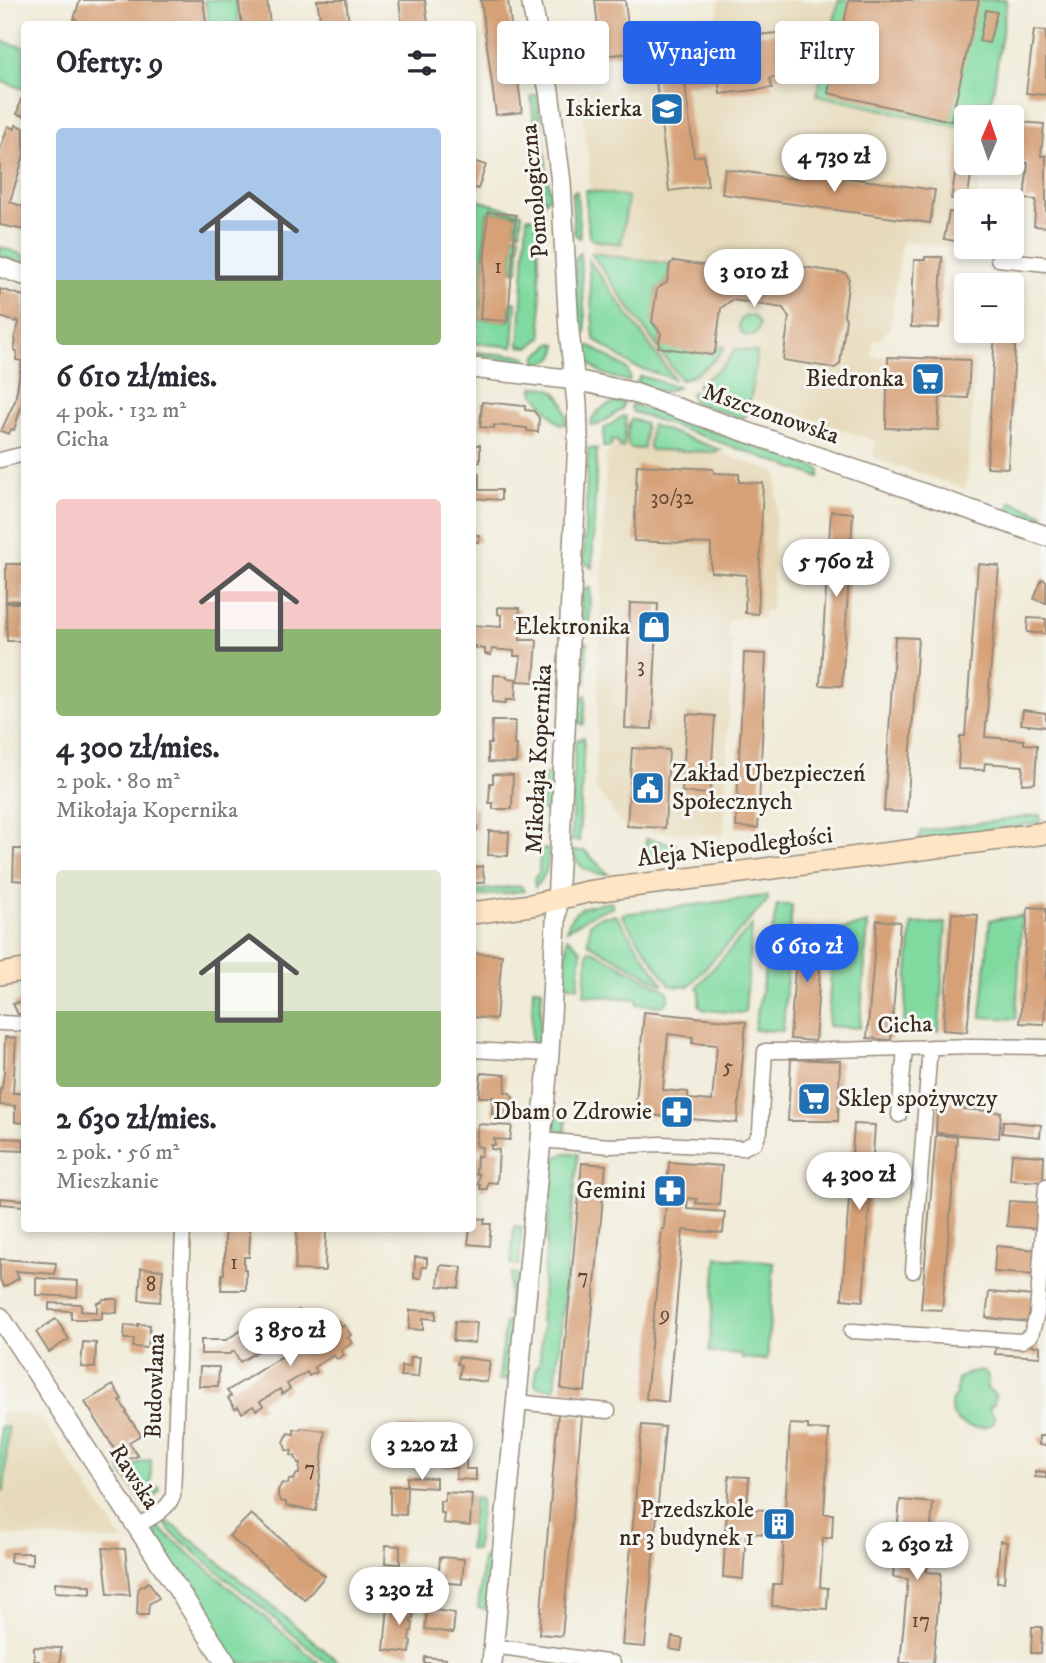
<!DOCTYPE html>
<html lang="pl">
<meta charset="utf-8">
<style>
:root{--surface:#fff;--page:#f2f2f3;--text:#2b2b33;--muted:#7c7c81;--accent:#2563eb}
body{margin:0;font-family:"IM FELL DW Pica",serif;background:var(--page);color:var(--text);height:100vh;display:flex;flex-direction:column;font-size:26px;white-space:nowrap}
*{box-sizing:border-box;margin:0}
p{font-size:23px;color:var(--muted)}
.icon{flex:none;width:38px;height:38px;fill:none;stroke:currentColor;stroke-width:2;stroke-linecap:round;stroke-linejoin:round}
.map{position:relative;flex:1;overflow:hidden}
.drawer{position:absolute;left:21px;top:21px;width:455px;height:1211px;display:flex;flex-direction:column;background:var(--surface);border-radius:7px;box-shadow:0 4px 10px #0003}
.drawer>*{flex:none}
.hud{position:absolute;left:497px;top:21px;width:443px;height:63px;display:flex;gap:14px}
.needle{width:46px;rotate:2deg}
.controls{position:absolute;left:954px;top:105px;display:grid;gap:14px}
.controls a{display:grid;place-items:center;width:70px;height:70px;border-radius:7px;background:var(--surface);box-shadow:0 4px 10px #0003;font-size:35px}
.price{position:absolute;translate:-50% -60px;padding:0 16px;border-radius:24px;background:#fff;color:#222;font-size:23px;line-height:46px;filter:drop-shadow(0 2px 4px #0008)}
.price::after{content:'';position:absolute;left:50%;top:42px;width:21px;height:16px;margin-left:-10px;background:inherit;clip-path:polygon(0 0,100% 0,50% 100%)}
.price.current{background:var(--accent);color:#fff}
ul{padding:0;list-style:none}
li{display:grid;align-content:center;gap:14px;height:371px;padding:0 35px}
li span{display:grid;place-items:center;height:217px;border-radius:7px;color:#555}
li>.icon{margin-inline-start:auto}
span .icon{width:126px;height:126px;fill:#fffc;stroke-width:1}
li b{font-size:30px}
h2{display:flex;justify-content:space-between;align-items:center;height:84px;padding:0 35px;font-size:30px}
.tag{padding:0 24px;border-radius:7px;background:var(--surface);box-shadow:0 4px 10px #0003;font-size:24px;line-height:63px}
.tag.current{background:var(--accent);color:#fff}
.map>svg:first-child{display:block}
</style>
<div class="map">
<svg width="1046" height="1663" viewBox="0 0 1046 1663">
<rect width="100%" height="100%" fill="#f6f6f2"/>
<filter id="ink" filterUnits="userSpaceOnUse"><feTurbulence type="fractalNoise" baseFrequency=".0143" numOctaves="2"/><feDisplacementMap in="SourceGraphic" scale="14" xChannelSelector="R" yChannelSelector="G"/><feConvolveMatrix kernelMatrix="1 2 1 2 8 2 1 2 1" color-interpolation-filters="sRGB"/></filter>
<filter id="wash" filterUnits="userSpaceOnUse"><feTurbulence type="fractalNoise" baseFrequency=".00686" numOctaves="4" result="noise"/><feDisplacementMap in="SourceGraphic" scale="28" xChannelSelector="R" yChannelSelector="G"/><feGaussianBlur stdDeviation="1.57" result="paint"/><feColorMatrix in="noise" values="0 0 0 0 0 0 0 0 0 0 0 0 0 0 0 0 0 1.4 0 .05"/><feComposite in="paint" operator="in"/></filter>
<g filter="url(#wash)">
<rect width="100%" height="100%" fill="#f1ecd9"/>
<path fill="#e6daba" d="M720 0H839L818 95 966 129V163H982L977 201H966V247H971L970 251 902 241 890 329 879 340 874 339 872 356 976 361 966 489 873 458 875 441 732 392 617 356 600 335 592 240 589 163 579 90 625 84 635 80 641 74 654 51 668 49 667 37 714 30Z
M638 423 778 473 771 611H763V618L738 617V620H728V639L732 640 724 835 627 831 595 788 606 455Z
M0 1413 40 1416 123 1541 0 1535Z"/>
<path fill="#80daa0" stroke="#5e825f" stroke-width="2" d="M205 0H236L239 24H208L209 22Z
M839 0H1007L989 117H966V129L817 95Z
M0 41 24 47V89L0 81Z
M537 95 550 196 544 202 531 96Z
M585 190 628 197 621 244 593 240 589 237Z
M574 191H577L580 238 575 235 574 231 572 195Z
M477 200 522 213 520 231H515L516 214 487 212 479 319 509 321 511 302H516L513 347 473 343 472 213H476Z
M527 217 537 218 542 337 530 347 519 346Z
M514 235H520L518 271H512Z
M0 247 24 255V264L0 256Z
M580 253 586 333 579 335 575 259Z
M591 253 670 264 667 282 657 289 653 322 661 333 658 347H724C718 360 695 376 681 380Z
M588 259 674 379 633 366 594 339Z
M739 326a10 10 0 1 1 20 0a10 10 0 1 1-20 0Z
M552 343 557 344C558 356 549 364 536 363L537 356Z
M580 346H591L627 369 630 376 629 381C605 377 589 370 580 346Z
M735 349 757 352 751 398 748 403 698 387 697 385C711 374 728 366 735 349Z
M473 352 524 356 527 358V362L490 358Z
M641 376 678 387 664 392 636 383Z
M533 387C538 387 546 387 550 389 564 395 566 411 567 424H561L556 421 533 392Z
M692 392 749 412 744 417 740 418 694 402 691 395Z
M618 402 624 403 622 409 598 425H590C594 411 604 405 618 402Z
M631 404 818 468 820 471 819 477 633 412 631 408Z
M623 416 626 417 624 447 620 448V444L617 443V441L612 440 611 447H603L604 429Z
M632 419 645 424 644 447 641 449 630 448C626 442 627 424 632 419Z
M651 425 721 450 715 452 651 450 649 447Z
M588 448 597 449 592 568 584 561Z
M1011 502 1043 514 1041 517 1035 520 1008 510Z
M590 588 589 631 584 632 581 629 582 591Z
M582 641 587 643 586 683 583 685 578 681 580 644Z
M586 695 584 724 582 725 576 719 578 700Z
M584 737 579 841H571L575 743 577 740Z
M544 775H552L550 812 542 811Z
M1040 815V823L919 839 921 831Z
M646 839 676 844 674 856 673 858 645 861Z
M544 849H548C548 867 548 873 535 887L534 879 539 872 540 852Z
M572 851H585L608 874C591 875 577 868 572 851Z
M519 886H521L524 891 473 897V891Z
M766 896 768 897V900L688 987 672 986 669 984 622 916 623 914Z
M612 902V908L597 912 567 930C571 905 591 905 612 902Z
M777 905H792L783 1031 754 1030Z
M616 915 664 985 588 943 590 923 599 917Z
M1022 916 1016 1019 981 1017 990 920Z
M868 923 860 1028 828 1026 833 932Z
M946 923 939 1031 903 1033 912 924Z
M752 925 745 1012 740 1013 705 1010 701 1008 699 1004 700 991 697 988 698 985Z
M567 938 570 939 581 950 578 987 565 984Z
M589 950H592L666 990 669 994 668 1001 662 1006 637 1004V999L584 995 588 952Z
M533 988 542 989 539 1040 536 1045 531 1046Z
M567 1113 565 1134 557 1129 555 1123C555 1115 560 1113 567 1113Z
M565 1153 578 1154 555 1389 538 1387 535 1384 536 1367 539 1366 543 1324 540 1322 553 1163 556 1158Z
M514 1226 522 1227 519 1265H511Z
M717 1257 774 1262 767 1360 742 1358 741 1354 709 1352Z
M511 1273H517L515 1315H507Z
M505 1323H513L508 1380H499Z
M981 1371 987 1374C989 1379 989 1383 986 1387L995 1395 994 1404 989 1408 994 1416V1423C980 1433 950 1426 951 1405 952 1396 953 1402 956 1395 957 1390 957 1383 958 1378L966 1374Z
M0 1427 8 1428 4 1491H0Z
M151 1459V1484L152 1487H159L160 1490 154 1498 145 1501 140 1498 120 1469Z
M474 1497 481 1498 476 1550 469 1549Z
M163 1520 170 1523 192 1540 340 1663H327L170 1531Z
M158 1526 166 1534 319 1663H235L156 1539Z
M483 1558 490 1559 486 1609 478 1608Z"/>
<g id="blocks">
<path fill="#d7a178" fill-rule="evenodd" d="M80 0H203L206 22 212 24H75L77 20 74 19Z
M238 0H267L270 24H242Z
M317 0H346L349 24H321Z
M399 0H425L428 24H402Z
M481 0H508L522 112 496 115Z
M595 0H625L631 53 601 56Z
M849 0H979L951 121 828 93Z
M986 10 997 12 989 43 979 41Z
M1034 30 1046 31V95L1026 93Z
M787 32 793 75 770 78 772 88 720 94 719 82 685 85 694 157 704 155 708 186 669 191 653 55 759 42 758 35Z
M21 99 24 100V116L17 114Z
M1019 122 1044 124 1041 156H1046V227L1034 226 1036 200 1024 199 1028 163 1015 162Z
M16 125 24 128V155L10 202 24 207V230L0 225V150L8 126 15 129Z
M961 137 966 138V163H973L967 201 951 199Z
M472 161 486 165 478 189 472 187Z
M725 169 796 179 797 171 935 190 930 223 722 194Z
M488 212 516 215 508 321 480 319Z
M949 212 959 214 955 241 944 239Z
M925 257H942L939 328 911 327 914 260H925Z
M674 261 798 279 799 270 803 267 845 273 849 278 844 315 846 319 840 364 835 368 783 360 789 318 783 308 732 300 721 308 715 352 711 355 658 347 661 333 652 322 657 289 667 282 670 264Z
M0 289 24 296V398L14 430 11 429 9 434 1 431 15 401 22 361 16 360 17 351 14 350 16 340 14 339 19 323 17 320 16 322 0 317Z
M1012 297 1018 298 1008 468 987 467 995 331H1012Z
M888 357 970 360 968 398 940 397 938 430 886 428Z
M482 402 525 406V410L534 411 539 418 538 432 527 431V428L494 425V428L480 427Z
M472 445H480V462L472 463Z
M637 465 713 469 714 473 739 474V482L763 483 758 614 745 613 746 575 711 572V544L634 541Z
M472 473H479V490H501V500L472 498Z
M831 511 853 513 842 686 820 685Z
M472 534 479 535V542H472Z
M6 564H24V601H6Z
M978 564 999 566 985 737 1024 740V744L1037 745 1035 783 1022 784 1023 766 985 763 984 770 958 769 960 736H965Z
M1042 579 1046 581V603L1034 599Z
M6 603H24V641H7Z
M630 603 658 604 652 729 625 728Z
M498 607 520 608 519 621 521 622 520 640H537L534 682 518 681 521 656H514V651L492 649 491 655 485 654V649L476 648V646H472V625L501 627V615L498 614Z
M1028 618 1046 619V634L1027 632Z
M895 637 918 638 907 812 884 811Z
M744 653 766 654 758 828 736 827Z
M494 675 507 676V678L516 679 515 700H506V703L493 702Z
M1023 710 1046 713V727L1021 724Z
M687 714 715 716 710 794 682 792Z
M492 721H515L514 745H517L516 763 488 762V744H491Z
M632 748 669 750 665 828 627 826Z
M493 774 513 775 512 809H493V803H489L490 783H493Z
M472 808H477V830H472Z
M489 831 509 832 508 856 488 855Z
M14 849H24V881L13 880Z
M482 866 485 882 472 884V868Z
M1028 907 1046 908V992L1044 1024 1020 1023Z
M952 913 978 915 967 1032 943 1030Z
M877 920 900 922 891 1040 867 1038Z
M798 927 823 928 815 1041 790 1039Z
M472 953 502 955 496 1019 472 1017Z
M24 1001V1014H18L13 1004Z
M644 1012 746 1022 737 1123 635 1114ZM668 1034 693 1037 692 1043 717 1045 712 1101 688 1099V1092L663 1090Z
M5 1037 16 1038 13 1093H24V1123L15 1122V1106L0 1105V1088H2L4 1073Z
M791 1059 840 1061 838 1121H788Z
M481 1073 506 1075 505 1092 510 1093 513 1097 512 1115 492 1114 493 1097H479Z
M938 1099 964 1102 963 1109 1001 1112 999 1138 936 1133Z
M1003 1121 1041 1125 1040 1137 1002 1133Z
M478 1124 512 1126 510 1140 494 1139 495 1145H491V1149L499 1150 497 1183 488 1182 487 1189H480V1184H478L479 1174H476L477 1156H481L482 1147 476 1146Z
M854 1124 875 1125 863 1301 842 1299Z
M936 1135 957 1137 942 1310 921 1309Z
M0 1138 24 1139V1151L0 1150Z
M1012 1154 1044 1156 1043 1182 1010 1180Z
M669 1162 722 1166 719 1205 696 1203 697 1199 688 1198 687 1209 725 1212 723 1233 683 1230 668 1402 646 1399 662 1229H664Z
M582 1163 606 1165 585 1392 561 1389Z
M0 1198 24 1200V1206L0 1204Z
M1009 1201 1041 1203 1039 1229 1007 1226Z
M472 1218 485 1219 484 1224H491L489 1246 468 1244 470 1228H472Z
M225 1228H249L250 1236 249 1257H244V1269H246V1290H221L222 1274H224V1257H225Z
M297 1228H326L325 1271 295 1270Z
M996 1246 1038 1250 1035 1275 994 1272Z
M415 1257 427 1258V1267H422L421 1278H414Z
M0 1259 56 1263 55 1274 16 1271 19 1278 4 1287 0 1280Z
M440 1265 462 1267 459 1288 438 1286Z
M141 1268 163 1270 160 1302 139 1300Z
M36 1278 78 1281 77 1297 36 1295Z
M989 1292 1034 1296 1032 1322 986 1318Z
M103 1299H117V1313L102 1312V1319H71V1311L49 1310V1303L81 1304V1311L97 1312V1302H102Z
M299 1310 306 1321 242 1361 240 1362 234 1351 229 1354H201V1340H226L265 1315 272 1326Z
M410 1310 436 1311V1319L423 1318V1330L409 1329Z
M56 1319 69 1339 49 1352 36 1332Z
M338 1321 342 1327 344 1325 351 1335 348 1337 352 1343 341 1350 344 1355 337 1359 334 1355 314 1367 317 1372 309 1376 307 1372 287 1384 290 1389 282 1394 280 1389 260 1402 263 1406 256 1410 253 1406 242 1413 238 1407 235 1409 228 1398 231 1396 227 1391Z
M455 1321 477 1323 475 1343 453 1341Z
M138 1324 150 1325 148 1348 133 1347 134 1339H124L125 1325 138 1326Z
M83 1342 96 1343 95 1368 81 1367Z
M996 1344 1040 1346V1357L995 1354Z
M411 1357H420L418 1377 401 1376V1366L410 1367Z
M458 1357 490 1361 487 1382 459 1378 461 1365 457 1364Z
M200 1367H219L218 1386H199Z
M113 1385 122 1399 120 1401 127 1412 126 1413 141 1435 129 1442 138 1456 122 1461 85 1402Z
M558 1413 582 1416 562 1636 539 1634Z
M790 1424 808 1425V1429L829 1430 824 1514H833L832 1538H823L820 1587 828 1588 827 1609 772 1606 773 1584H781L784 1535 746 1533 743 1579 723 1577 729 1476 749 1477 747 1509 785 1511Z
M642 1425 665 1427 645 1647 622 1645Z
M398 1427 443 1430V1441L397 1438Z
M301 1428 325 1431 316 1511 286 1506V1502L280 1501 278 1496V1490L282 1483 288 1484 289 1479 293 1480 297 1474H299L300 1463H298L295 1456 291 1455 292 1451 286 1450 284 1442 288 1433 294 1434V1429L300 1430Z
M1039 1436H1046V1446L1039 1445Z
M449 1441 467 1442 466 1469H476V1480L456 1479 457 1468 442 1467V1451H449Z
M1035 1471 1046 1472V1478L1035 1477Z
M407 1477 436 1478V1488L407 1486Z
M390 1486H407L406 1515 390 1514Z
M445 1492 472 1494 470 1526 443 1523 444 1513H440V1501H445Z
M900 1500 933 1503 927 1572 941 1573 933 1663H900L908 1579 893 1577Z
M251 1514 325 1576 305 1600 229 1536Z
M1000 1541 1007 1542 1004 1582H997Z
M386 1545 400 1546V1564L385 1563Z
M103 1548 125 1549 130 1595 108 1594Z
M11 1553H32V1565L10 1562Z
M440 1557 464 1559 462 1584 438 1582Z
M55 1582 83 1584V1586H91V1594L55 1592Z
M149 1582 159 1598 149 1604 148 1615H137L138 1589Z
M397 1599 410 1600 409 1608 414 1609 413 1619H411V1623H413L412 1631H410L409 1641H411L410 1653 384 1650 388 1606 397 1607Z
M427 1609 455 1613 453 1633 425 1629Z
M1032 1627H1042L1041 1653H1031Z
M672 1637 683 1639 681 1651 670 1649Z
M34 1647 61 1648 60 1663H39V1661H34Z
M425 1657 446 1659V1663H424Z"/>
</g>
</g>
<g filter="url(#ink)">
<use href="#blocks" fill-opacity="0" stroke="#968b7c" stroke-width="2"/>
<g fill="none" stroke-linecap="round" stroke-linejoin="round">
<defs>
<path id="minor" d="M998 259 1046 264
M0 460 24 454
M0 1023 24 1024
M472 1050 549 1054
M899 1115 905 1048
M541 1140 610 1146 662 1144 743 1148 755 1142 760 1131 765 1051H801L972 1046 1046 1047
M913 1271 930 1047
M851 1331 1022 1341 1031 1335 1037 1314 1046 1186
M516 1402 608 1411
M137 1526C150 1518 167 1511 173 1496L183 1228
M493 1646 613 1663"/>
<path id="tertiary" d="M0 267 24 275
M472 368 575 380 631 392 1046 536
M0 1317 226 1663
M492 1663 549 1054 560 846 578 437 577 403 569 331 561 182 549 91 531 0"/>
<path id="secondary" d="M472 913 531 905 587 892 616 888 1046 833
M0 974 24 970"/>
</defs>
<use href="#minor" stroke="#968b7c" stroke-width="17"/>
<use href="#tertiary" stroke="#968b7c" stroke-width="22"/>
<use href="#secondary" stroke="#968b7c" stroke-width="24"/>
<use href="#minor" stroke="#fff" stroke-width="14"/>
<use href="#tertiary" stroke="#fff" stroke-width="19"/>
<use href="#secondary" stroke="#fde5c5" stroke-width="21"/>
</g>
</g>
<defs>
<symbol id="school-square" viewBox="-11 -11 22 22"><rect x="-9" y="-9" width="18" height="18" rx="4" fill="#1f6fb2" stroke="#f6f6f2"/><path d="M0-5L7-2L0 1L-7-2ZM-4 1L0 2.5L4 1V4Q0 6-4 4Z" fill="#fff"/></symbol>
<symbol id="supermarket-square" viewBox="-11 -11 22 22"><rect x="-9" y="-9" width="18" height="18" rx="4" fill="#1f6fb2" stroke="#f6f6f2"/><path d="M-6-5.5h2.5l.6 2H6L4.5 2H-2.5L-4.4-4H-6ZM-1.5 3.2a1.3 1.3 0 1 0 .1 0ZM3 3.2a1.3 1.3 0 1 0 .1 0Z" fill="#fff"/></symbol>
<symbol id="shop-square" viewBox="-11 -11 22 22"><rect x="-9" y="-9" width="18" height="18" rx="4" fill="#1f6fb2" stroke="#f6f6f2"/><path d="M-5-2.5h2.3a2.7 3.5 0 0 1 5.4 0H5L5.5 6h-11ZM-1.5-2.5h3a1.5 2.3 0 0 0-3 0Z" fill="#fff"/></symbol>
<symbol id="civic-square" viewBox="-11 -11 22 22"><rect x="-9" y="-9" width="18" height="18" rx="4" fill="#1f6fb2" stroke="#f6f6f2"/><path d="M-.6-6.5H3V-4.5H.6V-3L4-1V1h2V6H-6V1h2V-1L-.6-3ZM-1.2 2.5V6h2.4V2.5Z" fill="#fff"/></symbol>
<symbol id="pharmacy-square" viewBox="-11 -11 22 22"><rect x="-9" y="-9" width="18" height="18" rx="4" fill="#1f6fb2" stroke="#f6f6f2"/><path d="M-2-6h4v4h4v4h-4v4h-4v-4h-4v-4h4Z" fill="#fff"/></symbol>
<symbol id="building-square" viewBox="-11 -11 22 22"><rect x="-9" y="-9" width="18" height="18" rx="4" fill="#1f6fb2" stroke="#f6f6f2"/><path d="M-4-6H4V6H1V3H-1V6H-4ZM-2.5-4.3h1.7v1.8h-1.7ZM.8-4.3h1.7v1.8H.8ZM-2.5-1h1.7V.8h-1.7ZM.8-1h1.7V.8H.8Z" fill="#fff"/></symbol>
</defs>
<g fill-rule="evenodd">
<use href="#school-square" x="648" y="90" width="38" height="38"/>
<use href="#supermarket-square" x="909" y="360" width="38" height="38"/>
<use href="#shop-square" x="635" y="608" width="38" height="38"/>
<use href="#civic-square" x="629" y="769" width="38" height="38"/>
<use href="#supermarket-square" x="795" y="1080" width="38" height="38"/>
<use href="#pharmacy-square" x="658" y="1093" width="38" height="38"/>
<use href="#pharmacy-square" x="651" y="1172" width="38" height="38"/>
<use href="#building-square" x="760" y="1505" width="38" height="38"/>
</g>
<g text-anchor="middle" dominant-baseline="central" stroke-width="6" stroke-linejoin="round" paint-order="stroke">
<g font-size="21" fill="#624834">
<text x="498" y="267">1</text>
<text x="672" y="498">30/32</text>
<text x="641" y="666">3</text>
<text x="728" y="1067">5</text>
<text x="234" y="1263">1</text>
<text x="583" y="1277">7</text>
<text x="151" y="1285">8</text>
<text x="665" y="1315">9</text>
<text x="310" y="1469">7</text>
<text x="921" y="1621">17</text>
</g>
<g font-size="24" fill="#3b2a1e" stroke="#f6f6f2" text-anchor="end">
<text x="642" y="109">Iskierka</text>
<text x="904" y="379">Biedronka</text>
<text x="630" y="627">Elektronika</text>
<text x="672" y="774" text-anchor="start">Zakład Ubezpieczeń<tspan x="672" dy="28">Społecznych</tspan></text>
<text x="838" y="1099" text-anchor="start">Sklep spożywczy</text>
<text x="652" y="1112">Dbam o Zdrowie</text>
<text x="646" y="1191">Gemini</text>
<text x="754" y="1510">Przedszkole<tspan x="754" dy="28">nr 3 budynek 1</tspan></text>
</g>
<g font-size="24" fill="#3b2a1e" stroke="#f6f6f2">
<text transform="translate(535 191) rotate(-95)">Pomologiczna</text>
<text transform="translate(771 414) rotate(19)">Mszczonowska</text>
<text transform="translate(539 759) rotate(-87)">Mikołaja Kopernika</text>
<text transform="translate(735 847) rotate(-7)">Aleja Niepodległości</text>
<text transform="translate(905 1025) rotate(-2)">Cicha</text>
<text transform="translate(155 1386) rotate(-88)">Budowlana</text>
<text transform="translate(134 1477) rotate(57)">Rawska</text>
</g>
</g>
</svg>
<div class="controls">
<a><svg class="needle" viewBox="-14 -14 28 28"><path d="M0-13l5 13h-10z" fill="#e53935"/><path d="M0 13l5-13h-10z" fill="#7c7c81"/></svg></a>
<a>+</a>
<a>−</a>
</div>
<b class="price" style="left:834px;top:194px">4 730 zł</b>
<b class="price" style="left:754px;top:309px">3 010 zł</b>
<b class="price" style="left:836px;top:599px">5 760 zł</b>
<b class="price current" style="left:807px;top:984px">6 610 zł</b>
<b class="price" style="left:859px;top:1212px">4 300 zł</b>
<b class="price" style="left:290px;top:1368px">3 850 zł</b>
<b class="price" style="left:422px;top:1482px">3 220 zł</b>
<b class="price" style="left:917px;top:1582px">2 630 zł</b>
<b class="price" style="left:399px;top:1627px">3 230 zł</b>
<div class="hud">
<a class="tag">Kupno</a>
<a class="tag current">Wynajem</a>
<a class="tag">Filtry</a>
</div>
<section class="drawer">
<h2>Oferty: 9<svg class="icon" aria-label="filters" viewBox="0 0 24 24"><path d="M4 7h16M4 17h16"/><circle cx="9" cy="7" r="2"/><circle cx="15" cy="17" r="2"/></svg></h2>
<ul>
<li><span style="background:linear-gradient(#a9c7e8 70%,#8fb573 0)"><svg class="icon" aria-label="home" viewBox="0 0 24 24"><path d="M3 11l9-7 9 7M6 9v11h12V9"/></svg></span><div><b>6 610 zł/mies.</b><p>4 pok. · 132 m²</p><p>Cicha</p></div></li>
<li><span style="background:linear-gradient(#f6c9c9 60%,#8fb573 0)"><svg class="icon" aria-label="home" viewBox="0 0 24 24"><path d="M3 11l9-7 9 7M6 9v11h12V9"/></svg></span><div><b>4 300 zł/mies.</b><p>2 pok. · 80 m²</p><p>Mikołaja Kopernika</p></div></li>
<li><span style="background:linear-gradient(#dfe7d0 65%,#8fb573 0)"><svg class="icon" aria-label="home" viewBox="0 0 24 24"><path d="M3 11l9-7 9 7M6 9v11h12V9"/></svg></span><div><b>2 630 zł/mies.</b><p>2 pok. · 56 m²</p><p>Mieszkanie</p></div></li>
</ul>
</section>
</div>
